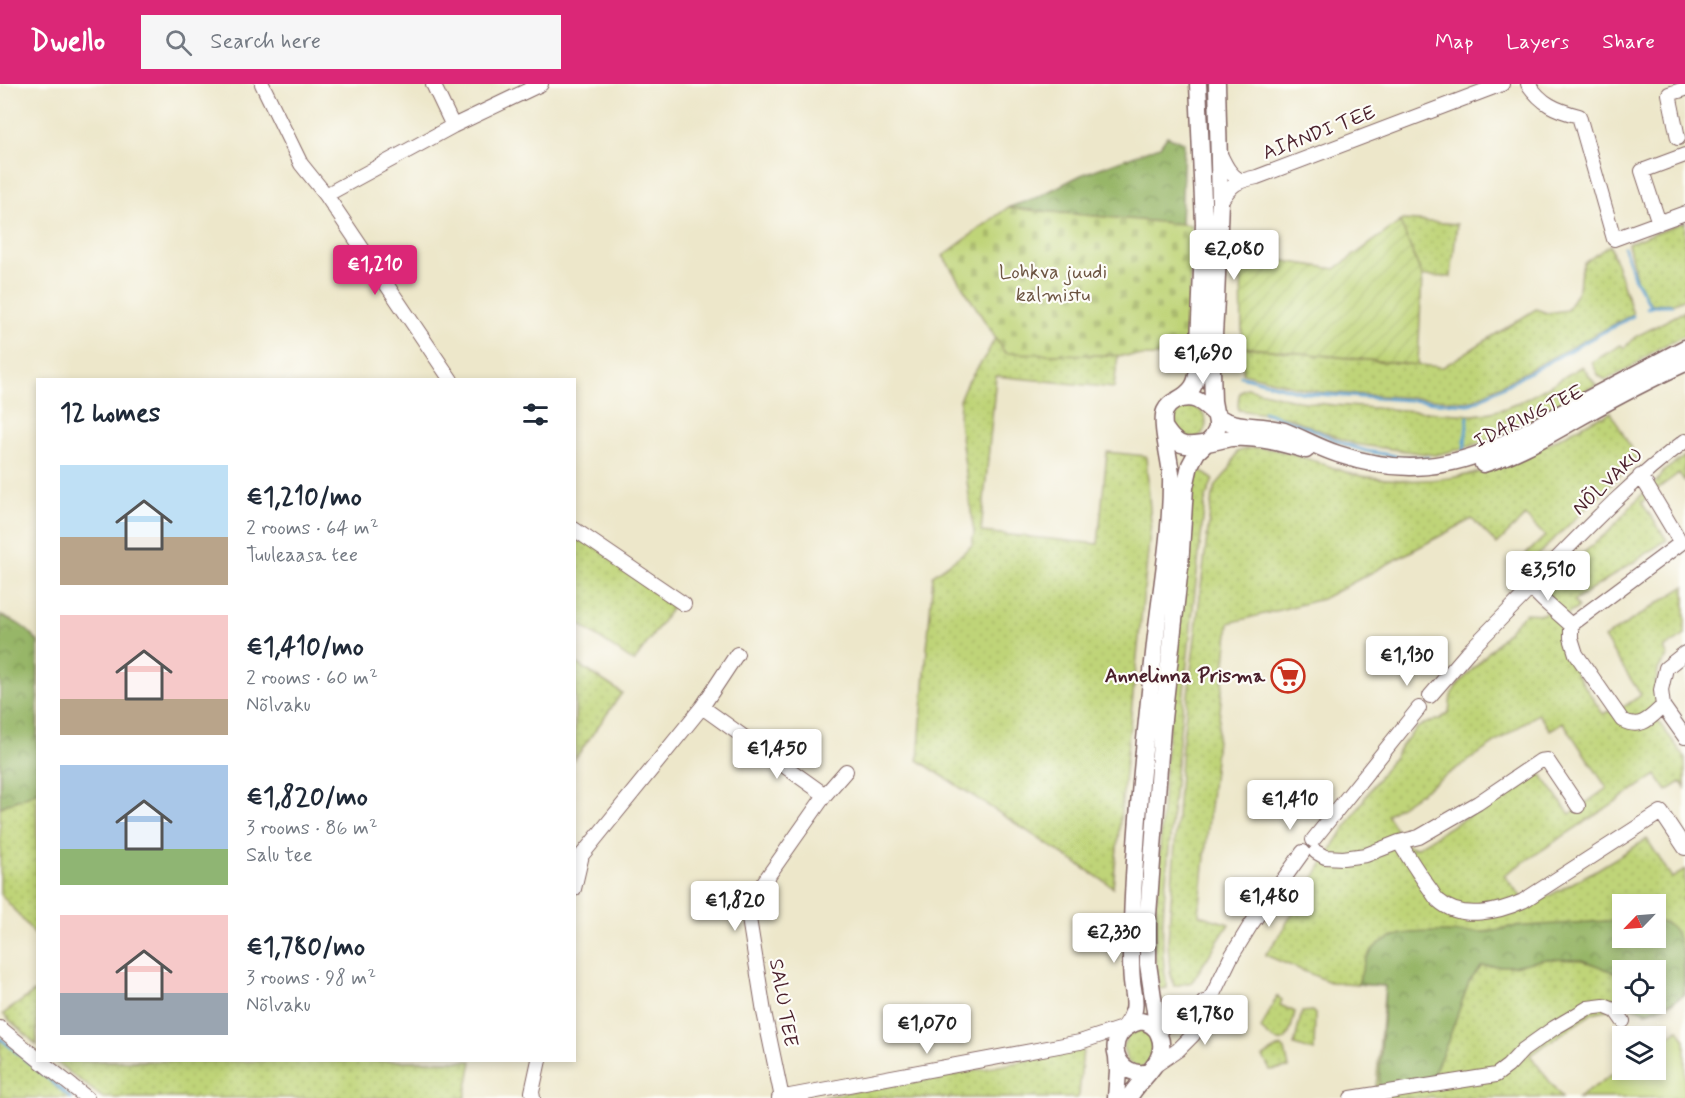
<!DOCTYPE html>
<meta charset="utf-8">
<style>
:root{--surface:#fff;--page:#f6f6f7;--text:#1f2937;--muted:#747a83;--accent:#db2777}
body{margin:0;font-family:Mynerve,sans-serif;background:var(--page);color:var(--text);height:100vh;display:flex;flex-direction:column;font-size:22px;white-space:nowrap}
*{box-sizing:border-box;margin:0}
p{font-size:20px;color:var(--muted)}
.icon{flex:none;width:33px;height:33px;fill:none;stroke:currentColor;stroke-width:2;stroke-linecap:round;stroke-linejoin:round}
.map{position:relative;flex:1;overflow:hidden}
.panel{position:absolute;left:36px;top:294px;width:540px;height:684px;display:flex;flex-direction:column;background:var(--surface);border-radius:0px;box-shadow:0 3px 9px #0003}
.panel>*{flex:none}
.needle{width:39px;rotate:245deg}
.controls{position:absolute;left:1612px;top:810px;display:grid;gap:12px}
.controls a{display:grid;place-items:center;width:54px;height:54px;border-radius:0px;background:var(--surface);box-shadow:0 3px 9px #0003;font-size:30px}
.price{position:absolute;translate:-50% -51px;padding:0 14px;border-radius:6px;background:#fff;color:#222;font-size:20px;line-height:39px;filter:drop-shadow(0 2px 3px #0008)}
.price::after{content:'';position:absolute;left:50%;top:36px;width:18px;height:14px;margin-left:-9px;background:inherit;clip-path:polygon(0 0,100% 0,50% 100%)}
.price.current{background:var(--accent);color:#fff}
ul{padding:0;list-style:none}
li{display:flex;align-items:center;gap:18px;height:150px;padding:0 24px}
li span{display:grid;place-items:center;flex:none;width:168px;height:120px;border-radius:0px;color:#555}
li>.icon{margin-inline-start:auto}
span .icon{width:72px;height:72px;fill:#fffc;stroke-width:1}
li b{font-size:26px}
h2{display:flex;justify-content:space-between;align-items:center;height:72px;padding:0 24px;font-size:26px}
header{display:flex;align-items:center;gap:36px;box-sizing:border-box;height:84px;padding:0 30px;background:var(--accent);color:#fff}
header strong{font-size:28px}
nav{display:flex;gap:33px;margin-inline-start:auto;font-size:21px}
.search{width:420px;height:54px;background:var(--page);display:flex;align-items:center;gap:15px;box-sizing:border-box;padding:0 21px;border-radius:0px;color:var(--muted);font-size:22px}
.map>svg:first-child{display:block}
</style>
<header>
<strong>Dwello</strong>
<div class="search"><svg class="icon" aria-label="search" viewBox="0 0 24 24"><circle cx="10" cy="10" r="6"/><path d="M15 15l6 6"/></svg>Search here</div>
<nav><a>Map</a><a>Layers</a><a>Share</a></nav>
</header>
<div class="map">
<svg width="1685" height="1014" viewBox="0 0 1685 1014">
<defs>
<pattern id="grass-dots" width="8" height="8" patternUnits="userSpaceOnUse" patternTransform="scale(1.5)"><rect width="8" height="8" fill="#bfd478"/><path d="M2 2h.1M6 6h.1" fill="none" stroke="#a6b668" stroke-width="1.8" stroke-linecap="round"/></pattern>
<pattern id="forest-crowns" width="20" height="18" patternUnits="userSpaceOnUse" patternTransform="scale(1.5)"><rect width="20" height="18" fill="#97b668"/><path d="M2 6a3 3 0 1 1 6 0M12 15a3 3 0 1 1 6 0" fill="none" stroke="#7d9356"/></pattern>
<pattern id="cemetery-stones" width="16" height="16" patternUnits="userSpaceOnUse" patternTransform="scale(1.5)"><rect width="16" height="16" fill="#bfd478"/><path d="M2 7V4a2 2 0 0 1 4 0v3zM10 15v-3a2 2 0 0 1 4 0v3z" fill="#a6b668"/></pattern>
<pattern id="garden-furrows" width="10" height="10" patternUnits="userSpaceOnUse" patternTransform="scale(1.5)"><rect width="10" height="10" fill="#bfd478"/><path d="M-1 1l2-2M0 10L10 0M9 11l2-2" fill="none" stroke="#a6b668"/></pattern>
</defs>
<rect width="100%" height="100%" fill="#fdfcf7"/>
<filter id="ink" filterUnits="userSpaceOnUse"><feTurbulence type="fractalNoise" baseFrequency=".0167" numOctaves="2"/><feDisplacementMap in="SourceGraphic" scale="12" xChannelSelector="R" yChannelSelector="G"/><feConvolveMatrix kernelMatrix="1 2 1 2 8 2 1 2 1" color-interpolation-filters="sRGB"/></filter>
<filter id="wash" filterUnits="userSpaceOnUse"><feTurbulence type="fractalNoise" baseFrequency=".008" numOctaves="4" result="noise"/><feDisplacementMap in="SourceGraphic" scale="24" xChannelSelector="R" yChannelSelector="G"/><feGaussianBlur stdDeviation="1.35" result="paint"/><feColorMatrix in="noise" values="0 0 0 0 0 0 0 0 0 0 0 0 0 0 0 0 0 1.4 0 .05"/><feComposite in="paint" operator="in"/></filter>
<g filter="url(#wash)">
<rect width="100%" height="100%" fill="#ede7ca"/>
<path fill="url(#grass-dots)" stroke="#847a52" stroke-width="1.5" fill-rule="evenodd" d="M1403 136 1457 140 1451 193 1422 192 1400 138Z
M1685 138V214L1674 219 1651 220 1637 198 1628 159Z
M1610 161 1633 230 1473 316 1468 317 1320 308 1304 305 1243 289 1242 263 1417 281 1443 283 1536 225 1547 229 1567 226 1579 204 1581 186 1584 179Z
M1685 227V251L1654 267 1636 280 1606 296 1599 292 1592 279 1595 276 1621 261 1624 264 1635 253Z
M995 254 1005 269 1118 271 1114 304 996 292 981 448 1098 460 1107 368 1146 372 1151 439 1113 803 918 676 933 491 962 470 972 461 974 449 959 337 960 314 964 304 986 271Z
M1582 282 1596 301 1531 336 1492 355 1461 365 1435 371 1354 360 1287 333 1238 326C1239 317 1236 307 1247 304L1298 317 1333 321 1472 331C1512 329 1548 302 1582 282Z
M1174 339a16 16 0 1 1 32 0a16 16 0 1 1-32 0Z
M1611 328 1637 375 1551 458 1533 477 1521 483 1517 479 1545 452 1525 432 1497 460 1472 435 1322 515 1229 539 1199 831 1229 840 1192 898 1174 902 1170 888 1168 858 1182 662 1211 420 1216 401 1229 386 1237 368C1268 354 1321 381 1352 390 1363 393 1377 394 1388 395 1423 399 1469 394 1502 381 1536 368 1568 349 1601 332L1603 333Z
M1685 372V398L1679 389 1648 412 1642 419 1667 456 1574 517 1578 524 1568 530 1564 552 1569 572 1568 577 1603 630 1609 627 1613 630 1641 611 1604 554 1685 502V551L1664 565 1668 572 1658 585 1656 599 1657 636 1685 673V704L1681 698 1667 707 1656 691 1504 791 1529 823 1598 785 1647 755 1672 794 1685 786V813L1682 815 1685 820V910L1673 918 1647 928 1628 921 1593 929 1530 971 1562 1014H1375L1385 902 1330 898 1265 871 1277 855 1328 770 1374 700 1407 655 1417 644 1424 640 1440 635 1449 628 1451 612 1456 603 1525 529 1544 530 1551 518 1546 507 1581 471 1610 446 1643 409 1657 397 1664 387ZM1538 630 1550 646 1563 638 1607 704 1570 730 1539 688 1416 764 1406 761 1387 731ZM1623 820H1656V854H1623ZM1623 886H1656V920H1623Z
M1197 386H1199L1213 395 1205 417C1193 526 1180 634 1171 743 1167 795 1157 850 1167 901V904L1159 905 1154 862 1164 696 1191 418Z
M575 445 678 515 634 578 579 540 575 545Z
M575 578 622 609 575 675Z
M37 708V853L0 809V723Z
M37 906V961L3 930Z
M1277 912 1282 916 1280 921 1295 928C1289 952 1287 971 1261 945Z
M1312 927 1315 930 1314 967 1294 961 1302 928Z
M1141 946 1147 947 1154 952 1152 976 1140 984 1127 978 1123 963 1127 951Z
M0 954 66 1011 71 1014H0Z
M1281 962 1285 966 1289 984 1270 986 1263 973 1270 969V968Z
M1083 965 1079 1011 1077 1014H887L886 1012 875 1014H821C859 1004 896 1001 934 994 984 986 1033 975 1083 965Z
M55 977H472L465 1014H103Z"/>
<path fill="url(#forest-crowns)" stroke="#706a4a" stroke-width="1.5" d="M1167 52 1184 59 1181 140 1007 124 1038 113 1081 91 1160 62Z
M0 531C15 537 28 544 38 558L37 708 0 723Z
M1623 836V854H1656V837C1685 838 1685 883 1684 911L1673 918 1647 928 1628 921 1627 920H1656V886H1623V913L1621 910 1619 890 1582 876 1546 875 1513 882H1482L1469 898 1448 957 1430 997 1379 1002 1385 902 1358 900C1361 891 1363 881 1367 873 1392 830 1469 859 1509 843Z"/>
<path fill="url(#cemetery-stones)" stroke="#847a52" stroke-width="1.5" d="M1007 124 1191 141 1188 273 1005 269 943 172Z"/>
<path fill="url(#garden-furrows)" stroke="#847a52" stroke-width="1.5" d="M1400 138 1422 192 1418 281 1242 263 1241 170 1335 185Z"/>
<path fill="#bfd478" stroke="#847a52" stroke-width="1.5" d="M1678 945 1685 956V1014H1578L1623 983V986H1656V960Z"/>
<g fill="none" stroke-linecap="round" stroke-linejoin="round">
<path stroke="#5ba1d0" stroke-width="3" d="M1624 163 1634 193 1651 223
M1647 224 1658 221H1672
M1241 292 1301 308 1316 310 1469 320 1477 317 1633 232
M1264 328 1309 344 1347 361 1366 367 1402 373 1428 374
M1464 368 1468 333
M0 954 71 1014"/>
</g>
</g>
<g filter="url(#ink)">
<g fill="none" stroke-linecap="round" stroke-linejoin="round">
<defs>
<path id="minor" d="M262 0 301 80 326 111 451 296
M433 0 453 42
M1528 0C1542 20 1555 26 1579 32L1614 155 1685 129
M1678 54 1669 10 1685 5
M1219 68C1224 78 1229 91 1240 96
M326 111 453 42 541 0
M1220 118C1232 100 1236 97 1257 93L1502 0
M1659 139 1642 87 1685 71
M1640 392 1647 402 1681 459 1571 541V554L1576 570 1622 636C1641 646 1650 634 1663 622L1685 653
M574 445 684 520
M1536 509 1544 517 1571 541
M1525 510 1522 503 1525 497 1530 495 1534 497 1538 494C1585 446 1631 397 1685 357
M1430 612 1468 568 1525 510
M1663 622 1661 606 1666 584 1685 569
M702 623 825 711 846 687
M1313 756 1419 624
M1399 758C1409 774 1419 790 1430 805 1433 809 1435 814 1439 817 1461 837 1499 828 1523 817L1661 728 1685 764
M1316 768 1325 773 1343 774 1366 771 1399 758 1419 753 1478 719 1540 677 1547 676 1578 722
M574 805 582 771 702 623 737 570
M1149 938C1179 944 1184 941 1204 918
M0 944 38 975
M39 976 87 1014
M1153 983 1178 966 1193 951 1231 873 1250 842 1303 768
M533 1014 532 1008 539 976
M779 1014 1080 958 1125 943
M782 1014 764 928 747 822 825 711
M1351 1014 1496 991 1508 982 1523 966 1554 944 1588 924 1604 922 1616 927 1623 937"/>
<path id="major" d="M1177 316C1192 308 1197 300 1198 283L1204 140 1198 0
M1164 343C1170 352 1175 359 1185 361 1196 363 1219 356 1231 354 1256 352 1282 359 1306 366
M1483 380C1518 370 1550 350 1582 332 1616 313 1650 295 1685 279
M1125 943C1129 938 1132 932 1134 926 1136 916 1133 907 1132 897 1130 877 1131 858 1132 838 1135 746 1145 653 1155 560 1161 504 1172 447 1171 390 1170 376 1160 338 1165 327 1167 323 1171 319 1175 317 1202 306 1208 330 1226 337 1244 344 1265 341 1284 347 1302 354 1319 364 1338 370 1394 389 1440 387 1495 364L1685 264
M1158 947 1148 880V831L1162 644 1180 483 1185 403 1190 381 1197 368 1212 354 1217 345V339L1213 317 1212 286 1216 215 1220 118 1217 0
M1116 1014 1118 987 1117 973
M1129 1014C1139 994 1170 977 1159 951 1156 943 1150 939 1141 937 1097 949 1117 997 1149 988"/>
</defs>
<use href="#minor" stroke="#836563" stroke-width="16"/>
<use href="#major" stroke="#836563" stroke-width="19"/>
<use href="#minor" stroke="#fff" stroke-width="14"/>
<use href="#major" stroke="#fff" stroke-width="16"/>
</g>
</g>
<defs>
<symbol id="supermarket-ring" viewBox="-11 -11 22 22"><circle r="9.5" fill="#fdfcf7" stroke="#c8321e" stroke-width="1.5"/><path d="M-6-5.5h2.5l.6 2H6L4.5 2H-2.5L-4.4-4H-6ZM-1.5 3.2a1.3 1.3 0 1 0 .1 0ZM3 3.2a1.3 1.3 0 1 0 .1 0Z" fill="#c8321e"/></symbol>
</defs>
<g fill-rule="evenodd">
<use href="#supermarket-ring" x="1269" y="573" width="38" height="38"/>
</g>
<g text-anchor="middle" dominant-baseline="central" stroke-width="4.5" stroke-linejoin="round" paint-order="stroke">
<g font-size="20" fill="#4a1f2b" stroke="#fdfcf7">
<text transform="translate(1319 49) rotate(-21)">AIANDI TEE</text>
<text transform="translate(1529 333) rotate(-26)">IDARINGTEE</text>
<text transform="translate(1608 398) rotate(-43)">NÕLVAKU</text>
<text transform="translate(783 919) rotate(80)">SALU TEE</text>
</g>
<g font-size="20" fill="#6d5542" stroke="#fdfcf7">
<text x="1053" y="188">Lohkva juudi<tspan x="1053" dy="23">kalmistu</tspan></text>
</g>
<g font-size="20" font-weight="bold" fill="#4a1f2b" stroke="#fdfcf7" text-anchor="end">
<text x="1265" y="592">Annelinna Prisma</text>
</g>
</g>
</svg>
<div class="controls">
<a><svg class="needle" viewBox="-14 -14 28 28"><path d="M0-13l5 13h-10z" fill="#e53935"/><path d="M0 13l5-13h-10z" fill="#747a83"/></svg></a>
<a><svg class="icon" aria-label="locate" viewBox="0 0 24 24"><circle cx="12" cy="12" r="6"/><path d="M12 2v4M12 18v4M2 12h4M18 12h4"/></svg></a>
<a><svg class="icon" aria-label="layers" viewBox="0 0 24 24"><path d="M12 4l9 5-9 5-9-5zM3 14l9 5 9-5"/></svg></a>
</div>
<b class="price" style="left:1234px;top:197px">€2,080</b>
<b class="price current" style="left:375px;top:212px">€1,210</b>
<b class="price" style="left:1203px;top:301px">€1,690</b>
<b class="price" style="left:1548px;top:518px">€3,510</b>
<b class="price" style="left:1407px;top:603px">€1,130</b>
<b class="price" style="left:777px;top:696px">€1,450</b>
<b class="price" style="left:1290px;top:747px">€1,410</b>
<b class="price" style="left:1269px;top:844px">€1,480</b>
<b class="price" style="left:735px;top:848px">€1,820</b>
<b class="price" style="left:1114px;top:880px">€2,330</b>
<b class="price" style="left:1205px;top:962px">€1,780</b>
<b class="price" style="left:927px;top:971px">€1,070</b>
<section class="panel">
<h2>12 homes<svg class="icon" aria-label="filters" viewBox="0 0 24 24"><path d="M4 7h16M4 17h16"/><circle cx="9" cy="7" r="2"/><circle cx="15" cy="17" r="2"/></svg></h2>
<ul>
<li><span style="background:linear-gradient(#bfe0f5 60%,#b9a48a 0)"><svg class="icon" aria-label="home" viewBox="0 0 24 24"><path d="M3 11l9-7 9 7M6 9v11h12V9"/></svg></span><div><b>€1,210/mo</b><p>2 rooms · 64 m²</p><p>Tuuleaasa tee</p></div></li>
<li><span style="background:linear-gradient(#f6c9c9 70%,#b9a48a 0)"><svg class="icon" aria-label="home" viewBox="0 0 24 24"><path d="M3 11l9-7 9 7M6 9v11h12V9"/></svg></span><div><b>€1,410/mo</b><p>2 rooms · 60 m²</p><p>Nõlvaku</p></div></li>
<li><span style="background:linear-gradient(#a9c7e8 70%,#8fb573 0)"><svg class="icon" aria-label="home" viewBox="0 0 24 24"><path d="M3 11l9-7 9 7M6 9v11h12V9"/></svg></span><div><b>€1,820/mo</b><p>3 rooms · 86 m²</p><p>Salu tee</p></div></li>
<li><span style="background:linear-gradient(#f6c9c9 65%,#9aa5b1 0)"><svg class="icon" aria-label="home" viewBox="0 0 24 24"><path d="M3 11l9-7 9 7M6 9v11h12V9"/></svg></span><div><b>€1,780/mo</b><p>3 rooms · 98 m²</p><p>Nõlvaku</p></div></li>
</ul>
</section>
</div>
